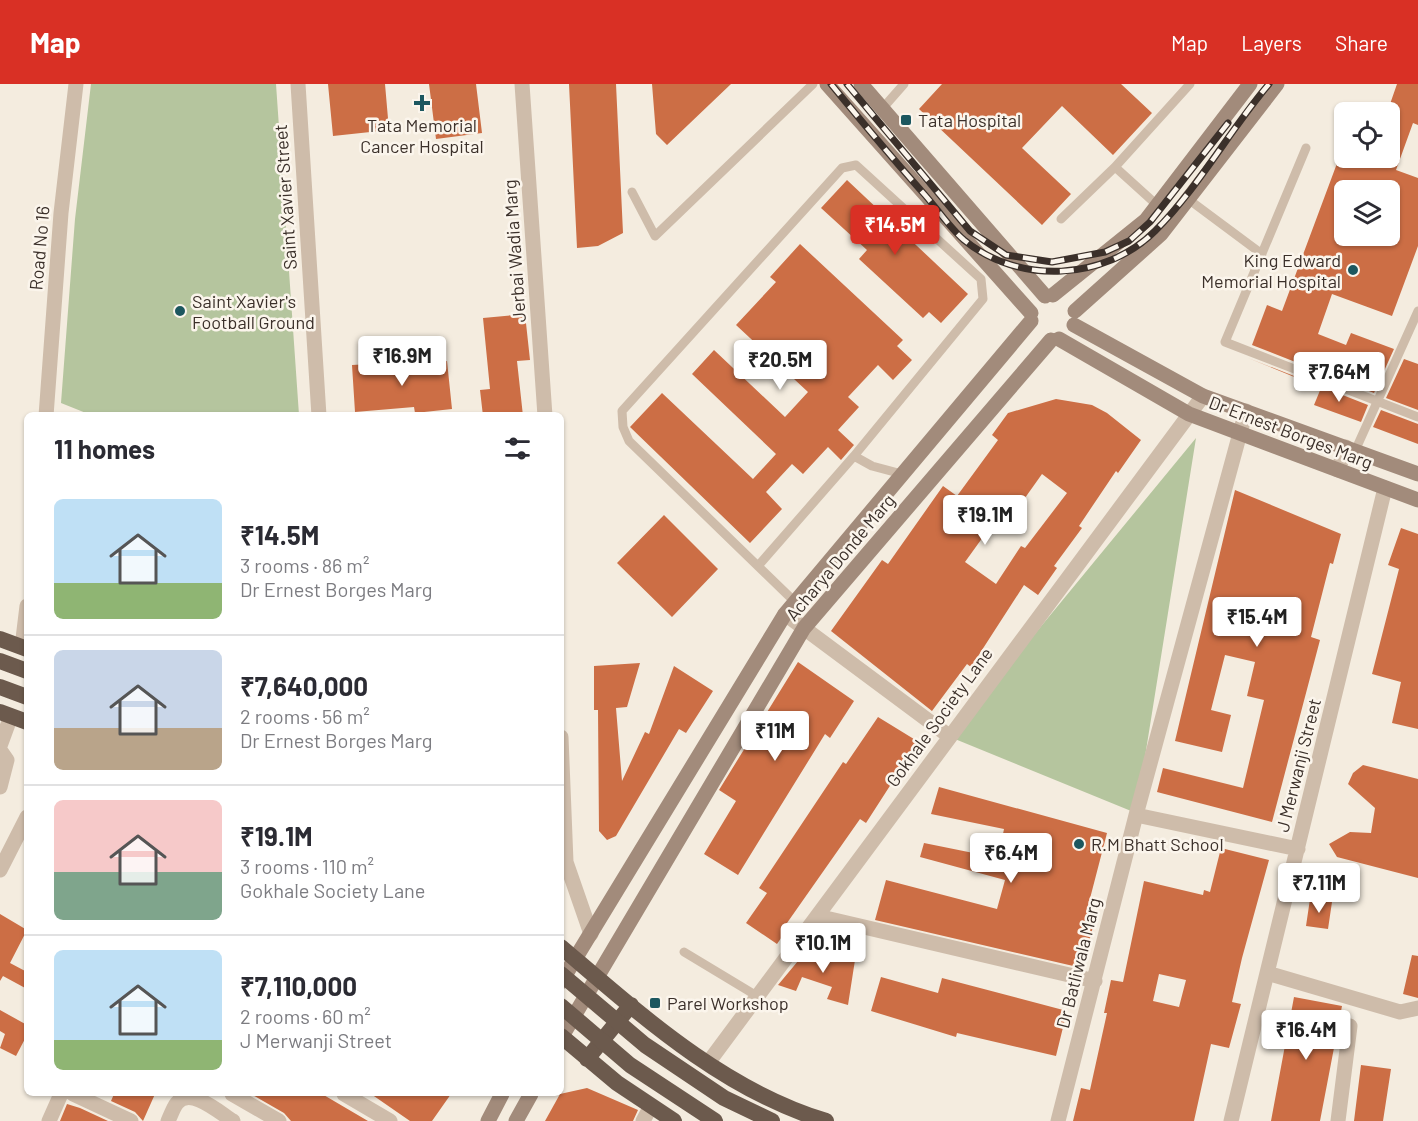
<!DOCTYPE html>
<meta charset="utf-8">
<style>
:root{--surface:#fff;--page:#f2f2f3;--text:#2b2b33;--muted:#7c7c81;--line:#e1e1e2;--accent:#d93025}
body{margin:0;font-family:Barlow,sans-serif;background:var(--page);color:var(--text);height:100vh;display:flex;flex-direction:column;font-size:22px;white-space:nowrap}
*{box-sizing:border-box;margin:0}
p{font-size:20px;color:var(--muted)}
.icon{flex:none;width:33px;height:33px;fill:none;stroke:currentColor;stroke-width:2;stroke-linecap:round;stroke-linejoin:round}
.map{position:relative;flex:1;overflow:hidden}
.side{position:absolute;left:24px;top:328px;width:540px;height:684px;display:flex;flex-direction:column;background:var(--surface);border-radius:9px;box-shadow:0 2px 4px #0004}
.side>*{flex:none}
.buttons{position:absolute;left:1334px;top:18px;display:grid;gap:12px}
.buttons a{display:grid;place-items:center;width:66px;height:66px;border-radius:9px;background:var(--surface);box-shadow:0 2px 4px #0004;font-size:30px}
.price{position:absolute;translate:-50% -51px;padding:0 14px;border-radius:6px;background:#fff;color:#222;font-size:20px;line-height:39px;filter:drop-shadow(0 2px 3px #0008)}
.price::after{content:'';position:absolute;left:50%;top:36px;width:18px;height:14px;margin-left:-9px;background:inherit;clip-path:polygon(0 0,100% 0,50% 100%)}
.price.selected{background:var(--accent);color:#fff}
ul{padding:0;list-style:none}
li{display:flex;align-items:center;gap:18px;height:150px;padding:0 30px}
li+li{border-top:2px solid var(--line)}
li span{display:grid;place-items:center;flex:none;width:168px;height:120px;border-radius:9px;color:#555}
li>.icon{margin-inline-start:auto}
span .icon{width:72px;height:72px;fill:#fffc;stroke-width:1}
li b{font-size:26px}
h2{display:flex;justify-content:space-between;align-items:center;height:72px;padding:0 30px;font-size:26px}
header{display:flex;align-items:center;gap:36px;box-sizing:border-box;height:84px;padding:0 30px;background:var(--accent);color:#fff}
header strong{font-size:28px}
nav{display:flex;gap:33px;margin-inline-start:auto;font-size:21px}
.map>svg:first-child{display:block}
</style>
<header>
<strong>Map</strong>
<nav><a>Map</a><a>Layers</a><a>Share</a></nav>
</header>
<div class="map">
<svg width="1418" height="1037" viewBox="0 0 1418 1037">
<rect width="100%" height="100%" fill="#f4ecdf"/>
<path fill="#b5c59e" d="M91 0H276L299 331H91L61 319 75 135Z
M1196 354 1136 729 950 653Z"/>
<path fill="#cc6e45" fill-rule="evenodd" d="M328 0H385L389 46 333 52Z
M429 0H476L482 49 436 55Z
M569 0H616L623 149 598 162 577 164Z
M652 0H731L667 61 656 50Z
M942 0H1121L1152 29 1113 71 1062 22 1022 64 1071 110 1042 141 919 25Z
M1397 0H1418V41L1413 39 1396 86 1418 94V162L1392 232 1332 210 1318 250 1346 261 1351 249 1394 265 1374 309 1252 261 1267 221 1282 227 1339 74H1389V23ZM1344 106H1389V152H1344Z
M847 96 968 210 941 239 929 228 923 234 859 175 867 166 821 124Z
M800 160 903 256 897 262 912 276 893 296 878 281 848 313 859 323 838 346 854 361 841 376 828 363 803 390 792 380 766 408 782 425 750 459 630 343 662 309 753 395 776 370 692 290 714 266 785 333 808 308 736 241 776 198 770 193Z
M525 230 530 276 517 277 523 332H483L480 306 490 305 483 234Z
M1248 274 1368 321 1361 338 1314 321 1321 304Z
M1404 275 1418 280V326L1386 314Z
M447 277 452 325 415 329 414 323 355 328 352 281 390 279V282Z
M1056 315 1092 321 1107 329 1141 356 1118 389 1116 387 1079 442 1082 444 1054 482 1057 484 1038 511 1024 501 971 583 967 580 932 627 831 547 882 476 888 480 943 402 957 412 998 356 992 351 1008 329ZM1042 390 1067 409 1025 464 1021 462 996 500 965 478 1006 421 1015 428Z
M1381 326 1418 340V360L1373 343Z
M1235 406 1341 450 1333 480 1330 479 1311 553 1320 556 1272 738 1157 708 1163 684 1243 704 1264 616 1247 612 1255 578 1225 571 1211 626 1231 631 1222 668 1175 657Z
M664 431 718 485 672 533 617 479Z
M1401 444 1418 450V645L1392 639 1401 598 1372 590 1399 485 1388 481Z
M798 578 854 617 830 654 825 650 738 791 704 770 736 717 719 706Z
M640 579 627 623 616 624 622 697 645 648 649 650 674 582 713 607 686 649 679 645 616 752 607 756 599 747 598 626H594V582Z
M878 633 922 660 899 697 895 694 866 739 860 735 787 839 790 841 777 860 746 839 767 809 759 804 843 678 846 680Z
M1363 681 1418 695V794L1337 773 1329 760 1350 748 1371 749 1375 724 1348 700 1353 689Z
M939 703 1107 749 1087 826 1097 828 1082 884 875 836 886 796 997 825 1005 796 920 773 924 759 998 774 1004 745 931 730Z
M1221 764 1269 776 1242 874 1232 918 1241 920 1229 964 1211 960 1194 1037H1073L1081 1004 1090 1006 1107 929H1104L1111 896 1123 898 1144 797 1203 811 1204 806 1210 808ZM1159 890 1186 896 1179 923 1153 917Z
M1310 815 1332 818 1328 845 1306 842Z
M0 830 27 846 10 879 27 888V905L3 892 0 897Z
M813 859 817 861 814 868 855 876 848 921 827 915 832 903 802 893 796 907 778 901Z
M1412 871 1418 872V914L1403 910Z
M881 893 938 909 942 894 1067 927 1056 972 957 949 956 953 871 927Z
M1294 913 1342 922 1320 1037H1271Z
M0 926 27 941V951L16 972 0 964 5 950 0 947Z
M1361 981 1391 985 1383 1037H1354Z
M587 1004 638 1026 633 1037H545L560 1010Z
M114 1010H155L143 1037 135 1028 111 1017Z
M251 1010H322L368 1037H291L284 1029Z
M371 1010H451L432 1037H410Z
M67 1020 80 1024 108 1037H60Z"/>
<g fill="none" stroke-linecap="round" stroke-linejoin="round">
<path stroke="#cebcaa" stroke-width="9" d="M882 25 904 0
M1306 64 1225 258 1418 333
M632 108 655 152 813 0
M1188 115 1262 170
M1157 121 1115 83 1190 0
M1061 135 1115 83
M1355 367 1418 227
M758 482 854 372 872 382 902 390
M795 518 629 357 623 343 622 327 842 84 856 81 981 195 983 215 854 372
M684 868 757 912"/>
<path stroke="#cebcaa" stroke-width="15" d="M298 0 319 332
M46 332 61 129 76 0
M1338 386 1346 363
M785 530 949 652
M22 563 27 522
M0 662 11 632
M0 666 7 676 0 703
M1136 731 1298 765
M0 786 27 733
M817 832 1095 897
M1267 889 1400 928 1418 924
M708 979 1203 312
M73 1010 131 1037
M232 1010 279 1037
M344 1010 390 1037
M49 1037 61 1010
M168 1037C171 1031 173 1024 177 1019 190 1002 220 1029 233 1037
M643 1037 651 1022
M1058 1037 1136 731 1246 327
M1231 1037 1385 404
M1338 1037 1350 942"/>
<path stroke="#cebcaa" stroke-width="15" d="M522 0 545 332
M561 653 566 778 591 850"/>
<path stroke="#a28b7b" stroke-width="15" d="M827 0 1031 229
M861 0 1045 212
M1053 211 1146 136 1250 0
M1075 227 1161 150 1277 0
M1074 241 1203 312 1418 390
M1059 255 1189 330 1418 416
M561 898 785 530 1031 237
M561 954 804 544 1051 256
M488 1037 502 1010
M516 1037 531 1010"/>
<path stroke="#6c5a4d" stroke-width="16" d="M0 555 27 565
M0 577 27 587
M0 603 27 613
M0 628 27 638
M561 863C641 931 723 1006 826 1037
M561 952 617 999 674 1037
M587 975 631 921"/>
<defs>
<path id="rail" d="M831 0C862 38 893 75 925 111 938 126 950 144 964 156 1019 201 1105 197 1155 147 1199 103 1229 47 1269 0
M847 0 970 147 1006 171 1052 178 1105 168 1129 157 1150 138 1228 39"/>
</defs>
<use href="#rail" stroke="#3b302a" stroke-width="7"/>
<use href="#rail" stroke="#fbf5ec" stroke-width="4.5" stroke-dasharray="14" stroke-linecap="butt"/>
<path stroke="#6c5a4d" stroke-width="16" d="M561 890 645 961 724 1014 772 1037
M561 922 630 981 715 1037"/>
</g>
<g fill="#1c575f" stroke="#fbf5ec" stroke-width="2">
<path d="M419 10h6v6h6v6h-6v6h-6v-6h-6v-6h6z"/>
<rect x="900" y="30" width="12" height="12" rx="3"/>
<circle cx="1353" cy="186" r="6"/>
<circle cx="180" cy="227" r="6"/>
<circle cx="1079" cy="760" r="6"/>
<rect x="649" y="913" width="12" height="12" rx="3"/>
</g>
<g text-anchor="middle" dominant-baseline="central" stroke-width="5" stroke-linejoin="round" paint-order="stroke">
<g font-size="18" fill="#3b302a" stroke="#fbf5ec" text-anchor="start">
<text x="918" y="36">Tata Hospital</text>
<text x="422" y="41" text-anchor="middle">Tata Memorial<tspan x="422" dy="21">Cancer Hospital</tspan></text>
<text x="1341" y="176" text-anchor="end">King Edward<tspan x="1341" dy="21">Memorial Hospital</tspan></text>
<text x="192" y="217">Saint Xavier's<tspan x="192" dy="21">Football Ground</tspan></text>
<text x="1091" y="760">R.M Bhatt School</text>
<text x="667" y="919">Parel Workshop</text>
</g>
<g font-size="18" fill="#3b302a" stroke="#fbf5ec">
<text transform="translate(285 113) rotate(-94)">Saint Xavier Street</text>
<text transform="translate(39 164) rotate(-85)">Road No 16</text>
<text transform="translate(514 167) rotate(-94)">Jerbai Wadia Marg</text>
<text transform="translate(1291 348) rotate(21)">Dr Ernest Borges Marg</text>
<text transform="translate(840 473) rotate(-50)">Acharya Donde Marg</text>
<text transform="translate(939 633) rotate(-54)">Gokhale Society Lane</text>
<text transform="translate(1298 681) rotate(-76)">J Merwanji Street</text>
<text transform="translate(1078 879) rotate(-76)">Dr Batliwala Marg</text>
</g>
</g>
</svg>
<div class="buttons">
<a><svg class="icon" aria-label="locate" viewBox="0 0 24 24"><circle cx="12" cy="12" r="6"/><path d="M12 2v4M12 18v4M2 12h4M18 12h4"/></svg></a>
<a><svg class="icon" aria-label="layers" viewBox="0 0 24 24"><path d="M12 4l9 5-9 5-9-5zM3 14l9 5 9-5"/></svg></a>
</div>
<b class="price selected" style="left:895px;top:172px">₹14.5M</b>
<b class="price" style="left:402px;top:303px">₹16.9M</b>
<b class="price" style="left:780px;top:307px">₹20.5M</b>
<b class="price" style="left:1339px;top:319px">₹7.64M</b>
<b class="price" style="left:985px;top:462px">₹19.1M</b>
<b class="price" style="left:1257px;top:564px">₹15.4M</b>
<b class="price" style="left:775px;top:678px">₹11M</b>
<b class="price" style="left:1011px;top:800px">₹6.4M</b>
<b class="price" style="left:1319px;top:830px">₹7.11M</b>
<b class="price" style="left:823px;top:890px">₹10.1M</b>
<b class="price" style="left:1306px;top:977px">₹16.4M</b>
<section class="side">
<h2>11 homes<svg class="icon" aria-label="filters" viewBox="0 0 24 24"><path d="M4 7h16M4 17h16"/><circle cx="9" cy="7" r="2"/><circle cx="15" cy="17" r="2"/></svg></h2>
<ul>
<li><span style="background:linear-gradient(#bfe0f5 70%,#8fb573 0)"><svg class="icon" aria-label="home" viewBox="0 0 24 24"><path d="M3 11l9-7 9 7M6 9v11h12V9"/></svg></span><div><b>₹14.5M</b><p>3 rooms · 86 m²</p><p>Dr Ernest Borges Marg</p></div></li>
<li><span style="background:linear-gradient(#c9d6e8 65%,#b9a48a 0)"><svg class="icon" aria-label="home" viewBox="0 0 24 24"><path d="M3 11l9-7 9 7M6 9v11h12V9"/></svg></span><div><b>₹7,640,000</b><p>2 rooms · 56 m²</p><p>Dr Ernest Borges Marg</p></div></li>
<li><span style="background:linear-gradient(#f6c9c9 60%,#7fa58c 0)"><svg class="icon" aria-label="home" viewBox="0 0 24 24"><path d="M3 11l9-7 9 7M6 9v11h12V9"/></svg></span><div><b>₹19.1M</b><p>3 rooms · 110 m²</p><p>Gokhale Society Lane</p></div></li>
<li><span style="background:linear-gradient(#bfe0f5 75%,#8fb573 0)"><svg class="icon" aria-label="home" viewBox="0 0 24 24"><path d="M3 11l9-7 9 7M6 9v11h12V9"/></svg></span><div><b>₹7,110,000</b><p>2 rooms · 60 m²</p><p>J Merwanji Street</p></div></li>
</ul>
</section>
</div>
